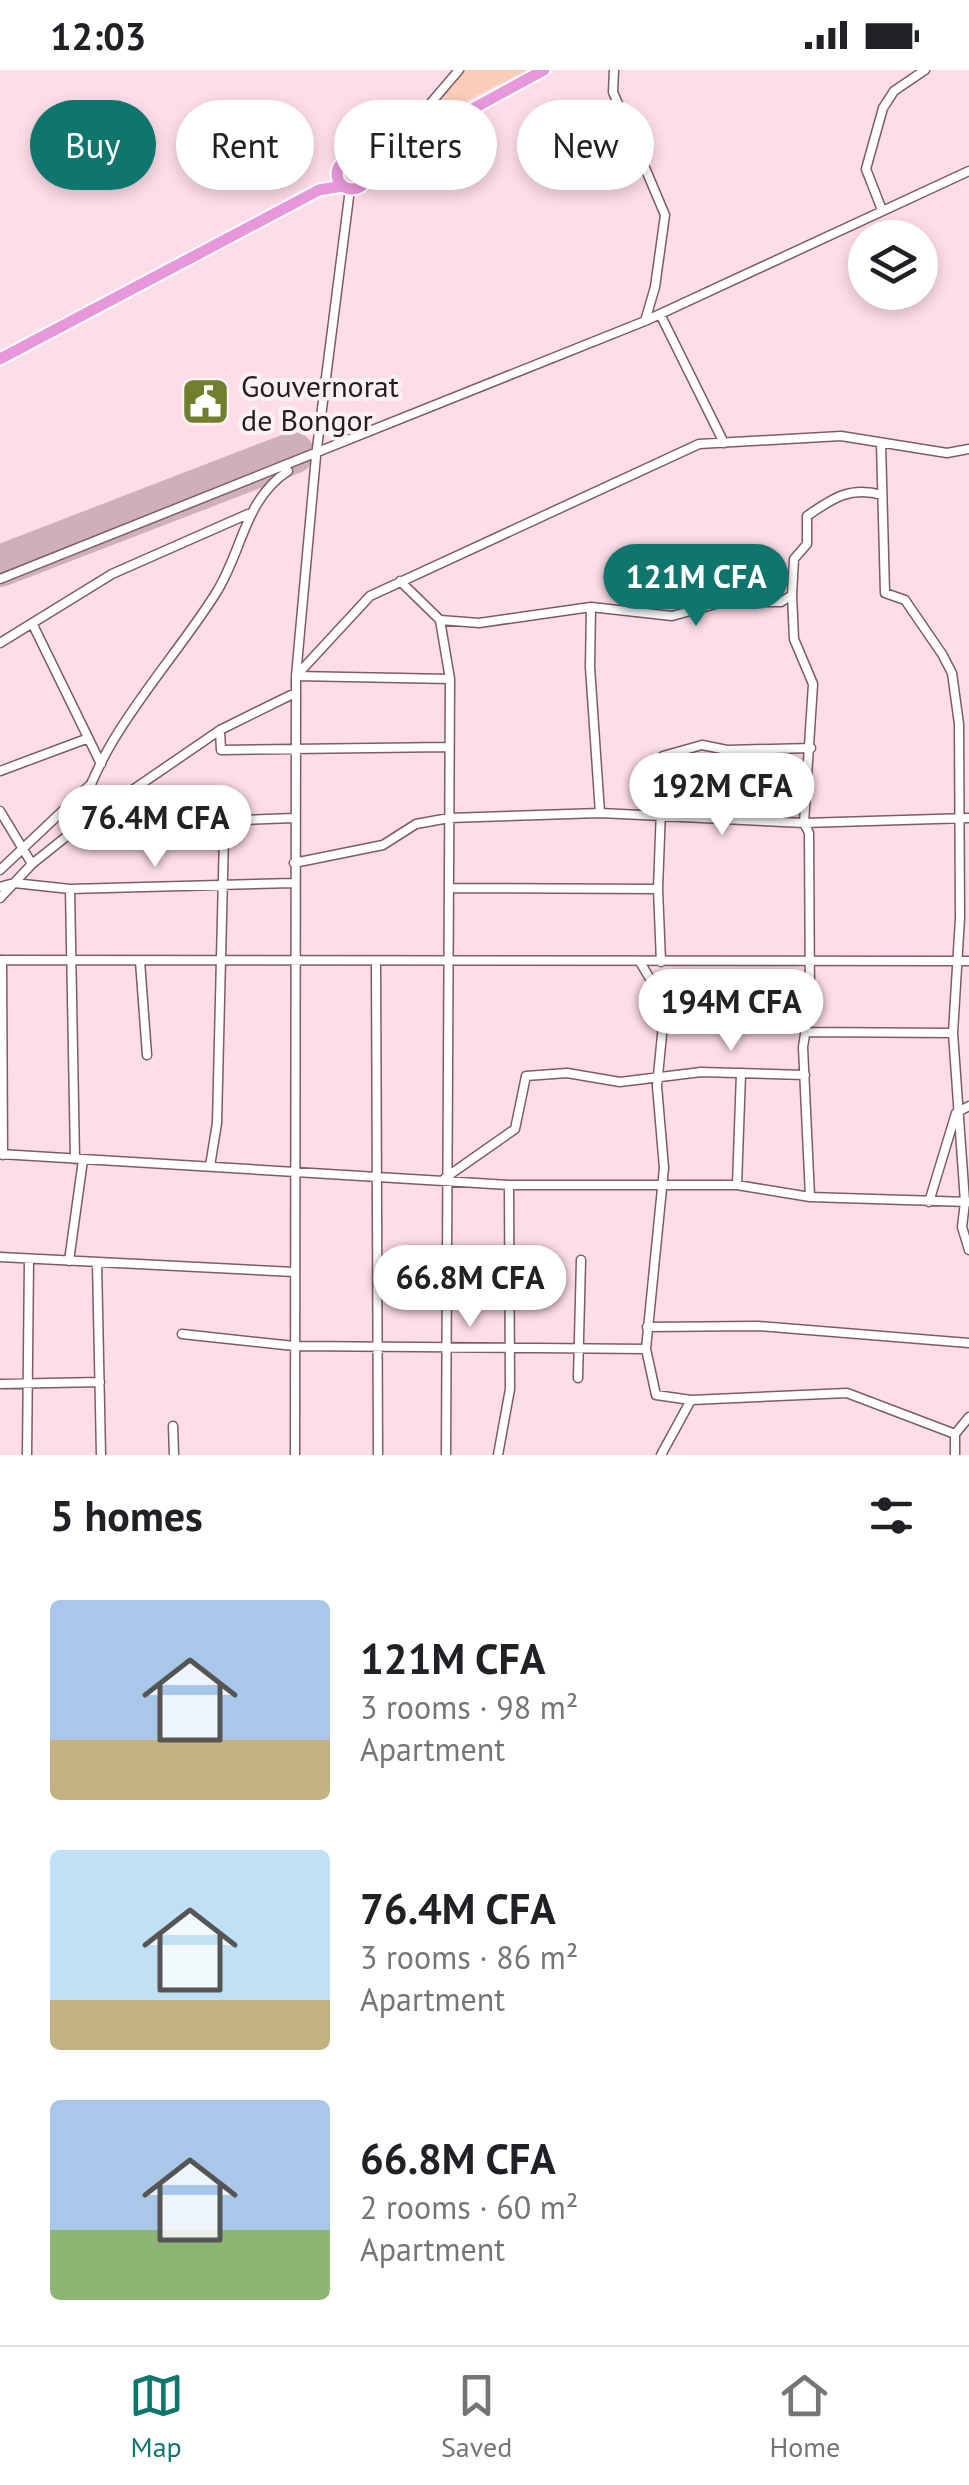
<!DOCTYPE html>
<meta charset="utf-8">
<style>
:root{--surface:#fff;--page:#f6f6f6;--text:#202124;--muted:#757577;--line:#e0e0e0;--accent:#0f766e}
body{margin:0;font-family:"PT Sans",sans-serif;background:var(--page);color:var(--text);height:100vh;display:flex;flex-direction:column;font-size:38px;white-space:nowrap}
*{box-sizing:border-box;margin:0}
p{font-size:32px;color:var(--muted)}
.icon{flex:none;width:55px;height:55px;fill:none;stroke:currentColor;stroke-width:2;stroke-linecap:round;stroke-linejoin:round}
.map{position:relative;height:1385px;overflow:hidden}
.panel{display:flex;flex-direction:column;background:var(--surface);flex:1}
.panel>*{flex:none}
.hud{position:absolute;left:30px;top:30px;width:910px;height:90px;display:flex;gap:20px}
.buttons{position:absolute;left:848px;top:150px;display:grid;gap:20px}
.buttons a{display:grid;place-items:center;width:90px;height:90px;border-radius:50%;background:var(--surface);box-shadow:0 5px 15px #0003;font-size:50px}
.price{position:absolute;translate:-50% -85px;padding:0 22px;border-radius:35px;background:#fff;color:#222;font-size:32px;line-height:65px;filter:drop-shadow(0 2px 5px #0008)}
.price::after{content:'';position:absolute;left:50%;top:60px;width:30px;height:22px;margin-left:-15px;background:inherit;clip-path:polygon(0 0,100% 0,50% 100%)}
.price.selected{background:var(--accent);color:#fff}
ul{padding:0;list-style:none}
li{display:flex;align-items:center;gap:30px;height:250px;padding:0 50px}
li span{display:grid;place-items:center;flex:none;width:280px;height:200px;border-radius:10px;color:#555}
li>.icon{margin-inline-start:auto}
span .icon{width:120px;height:120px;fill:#fffc;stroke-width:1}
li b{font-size:42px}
h2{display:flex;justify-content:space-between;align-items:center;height:120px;padding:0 50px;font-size:42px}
.pill{padding:0 35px;border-radius:45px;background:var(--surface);box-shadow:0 5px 15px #0003;font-size:35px;line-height:90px}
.pill.selected{background:var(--accent);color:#fff}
.status{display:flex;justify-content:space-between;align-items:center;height:70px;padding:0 50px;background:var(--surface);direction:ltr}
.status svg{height:28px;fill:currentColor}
.tabs{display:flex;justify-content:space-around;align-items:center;height:140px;border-top:2px solid var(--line);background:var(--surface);font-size:28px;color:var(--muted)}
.tabs a{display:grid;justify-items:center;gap:5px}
.tabs .selected{color:var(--accent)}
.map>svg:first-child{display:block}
</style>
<div class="status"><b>12:03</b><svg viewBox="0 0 49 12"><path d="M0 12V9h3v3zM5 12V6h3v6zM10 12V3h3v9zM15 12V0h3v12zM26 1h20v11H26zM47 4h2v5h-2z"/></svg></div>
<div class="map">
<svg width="969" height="1385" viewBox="0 0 969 1385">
<rect width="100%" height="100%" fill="#fedde8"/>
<path fill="#facdb9" d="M464 0H528L434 47 431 41Z"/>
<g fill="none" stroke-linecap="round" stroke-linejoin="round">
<path stroke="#cdb0ba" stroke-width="42" d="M0 496 293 383"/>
<defs>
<path id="minor" d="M614 0 613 22 665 145 655 217 645 251
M416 68 423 42 459 0
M882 140 866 99 883 38 894 21 925 0
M660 244 724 373
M881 373 885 523 905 530 942 584 952 603 959 654 960 848 953 963 965 1132 962 1157 969 1180
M0 509 645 251 969 101
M400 511 440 550 450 609 446 1385
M792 525 794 569 813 614 804 753 969 748
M591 537 590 597 600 743
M440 550 479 553 591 537 672 546 723 532H781L792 525 794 489 807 474V446C833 428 850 416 882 425
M33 555 101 694
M0 573 112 504 248 444
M296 606 370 526 699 374 841 366 947 383 969 379
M296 606 450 609
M220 660 221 680 448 677
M0 701 86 669
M0 741 32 794
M104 743 165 750 211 747 224 765 244 750 294 748
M77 758C96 669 169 598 216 523 243 480 244 430 288 401
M294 793 383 775 416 754 449 748 600 743 804 753 809 763 810 933 803 977 810 1127
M0 800 90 715
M0 817 14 813 70 819 294 813
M449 818 658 819
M70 819 75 1089
M0 828 32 794 77 758 220 660 295 623
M0 890 969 891
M2 890 3 1085
M140 891 147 985
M376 892 378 1385
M640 892 665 934 657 1016 664 1098 646 1279 656 1325 691 1330
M661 892 658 819 663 686 702 675 727 680 811 678
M805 962 953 963
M0 1084 509 1115H737L810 1127 969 1132
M210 1096 217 1053 224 765
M445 1108 515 1059 526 1006 567 1003 620 1012 701 1002 805 1005
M737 1115 741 1003
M929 1132 956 1043 969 1036
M0 1187 294 1202
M69 1191 83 1090
M97 1192 101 1385
M647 1257 758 1256 969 1273
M182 1264 294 1276 646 1279
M578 1308 581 1190
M0 1314 100 1312
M173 1356 174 1385
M27 1385 29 1189
M295 1385 296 606 316 386 350 119
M498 1385 510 1319 509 1115
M661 1385 691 1330 847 1323 955 1364
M955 1385V1364L969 1347"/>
<path id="highway" d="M337 104a15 15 0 1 1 30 0a15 15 0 1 1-30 0Z
M367 107 386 86 544 0
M0 289 319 120 343 116"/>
</defs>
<use href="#minor" stroke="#7e5b68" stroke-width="11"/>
<use href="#highway" stroke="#fff" stroke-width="15"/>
<use href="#minor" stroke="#fff" stroke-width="8"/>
<use href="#highway" stroke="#e698db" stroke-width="11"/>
</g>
<defs>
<symbol id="civic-square" viewBox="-11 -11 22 22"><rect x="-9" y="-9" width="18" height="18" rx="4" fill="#6f7f2d" stroke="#fbf2f5"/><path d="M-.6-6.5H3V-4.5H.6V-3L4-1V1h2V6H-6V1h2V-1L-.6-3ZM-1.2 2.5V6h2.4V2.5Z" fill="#fff"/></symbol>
</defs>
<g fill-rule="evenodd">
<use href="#civic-square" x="178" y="304" width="55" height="55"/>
</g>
<g text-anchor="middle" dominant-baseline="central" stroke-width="8" stroke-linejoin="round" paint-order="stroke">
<g font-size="30" fill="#291a1f" stroke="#fbf2f5" text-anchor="start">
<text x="241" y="315">Gouvernorat<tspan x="241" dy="34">de Bongor</tspan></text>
</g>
</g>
</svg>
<div class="buttons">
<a><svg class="icon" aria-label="layers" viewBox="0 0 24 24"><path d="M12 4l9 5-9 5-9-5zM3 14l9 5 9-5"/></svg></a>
</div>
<b class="price selected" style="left:696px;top:559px">121M CFA</b>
<b class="price" style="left:722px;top:768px">192M CFA</b>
<b class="price" style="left:155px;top:800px">76.4M CFA</b>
<b class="price" style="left:731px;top:984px">194M CFA</b>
<b class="price" style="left:470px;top:1260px">66.8M CFA</b>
<div class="hud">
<a class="pill selected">Buy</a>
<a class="pill">Rent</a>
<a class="pill">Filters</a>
<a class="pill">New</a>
</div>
</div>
<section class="panel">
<h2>5 homes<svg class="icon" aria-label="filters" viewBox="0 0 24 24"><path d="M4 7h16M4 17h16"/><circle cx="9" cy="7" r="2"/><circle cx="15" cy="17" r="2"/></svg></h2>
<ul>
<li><span style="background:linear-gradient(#a9c7e8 70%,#c2b280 0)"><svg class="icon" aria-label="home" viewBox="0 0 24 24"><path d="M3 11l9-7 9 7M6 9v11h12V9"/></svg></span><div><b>121M CFA</b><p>3 rooms · 98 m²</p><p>Apartment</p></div></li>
<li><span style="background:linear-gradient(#bfe0f5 75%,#c2b280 0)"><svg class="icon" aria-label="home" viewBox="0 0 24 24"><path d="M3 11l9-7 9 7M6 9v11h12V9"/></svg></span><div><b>76.4M CFA</b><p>3 rooms · 86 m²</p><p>Apartment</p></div></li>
<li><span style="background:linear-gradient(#a9c7e8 65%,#8fb573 0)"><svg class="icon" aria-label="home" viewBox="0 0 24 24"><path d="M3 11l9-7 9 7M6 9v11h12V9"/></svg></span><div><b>66.8M CFA</b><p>2 rooms · 60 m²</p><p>Apartment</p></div></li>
</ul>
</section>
<nav class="tabs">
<a class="selected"><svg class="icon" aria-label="map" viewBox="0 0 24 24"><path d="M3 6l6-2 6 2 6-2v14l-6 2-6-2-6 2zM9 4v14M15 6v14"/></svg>Map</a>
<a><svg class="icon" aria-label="saved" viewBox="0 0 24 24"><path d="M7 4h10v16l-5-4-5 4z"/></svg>Saved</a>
<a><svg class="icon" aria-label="home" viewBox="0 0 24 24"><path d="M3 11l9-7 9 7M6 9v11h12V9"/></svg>Home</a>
</nav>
